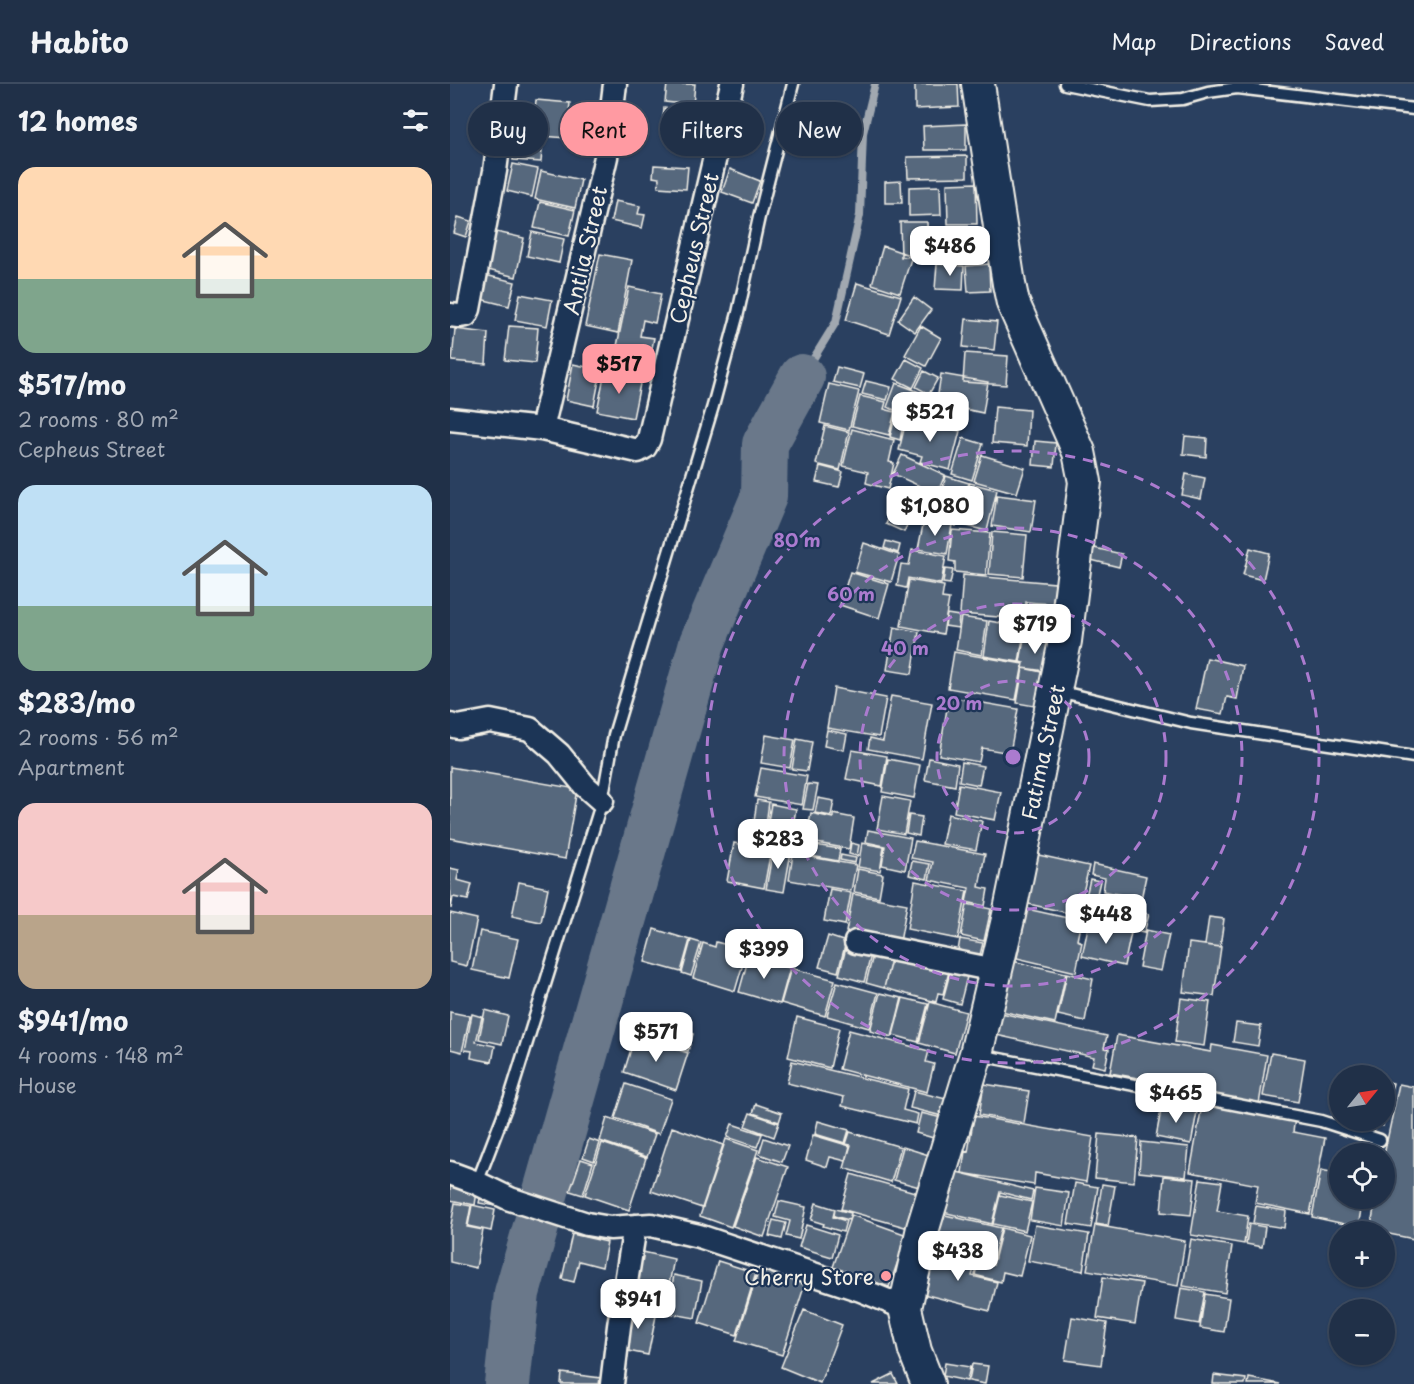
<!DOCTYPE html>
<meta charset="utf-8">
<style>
:root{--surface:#203048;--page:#2d3c52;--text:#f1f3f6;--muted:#a2a9b4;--line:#3d4b60;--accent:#ff9aa2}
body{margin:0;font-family:"Playpen Sans",sans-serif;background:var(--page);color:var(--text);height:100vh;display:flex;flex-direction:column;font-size:22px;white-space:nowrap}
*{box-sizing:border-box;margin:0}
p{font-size:20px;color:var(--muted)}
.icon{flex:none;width:33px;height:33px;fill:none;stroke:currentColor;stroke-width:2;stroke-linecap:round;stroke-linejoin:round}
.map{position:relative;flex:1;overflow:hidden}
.drawer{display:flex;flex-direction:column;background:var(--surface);width:450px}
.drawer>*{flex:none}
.top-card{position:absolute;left:18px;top:18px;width:570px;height:54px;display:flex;gap:12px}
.needle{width:39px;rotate:60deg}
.fabs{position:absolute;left:879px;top:981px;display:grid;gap:12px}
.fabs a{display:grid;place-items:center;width:66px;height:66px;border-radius:50%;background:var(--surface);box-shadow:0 2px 4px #0004,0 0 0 2px var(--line);font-size:30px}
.price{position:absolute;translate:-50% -51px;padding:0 14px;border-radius:12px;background:#fff;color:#222;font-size:20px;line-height:39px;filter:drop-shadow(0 2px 3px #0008)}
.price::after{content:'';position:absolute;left:50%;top:36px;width:18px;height:14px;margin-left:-9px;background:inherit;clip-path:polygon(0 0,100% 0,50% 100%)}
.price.on{background:var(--accent);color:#111}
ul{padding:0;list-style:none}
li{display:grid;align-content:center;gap:12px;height:318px;padding:0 18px}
li span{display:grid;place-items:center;height:186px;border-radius:18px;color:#555}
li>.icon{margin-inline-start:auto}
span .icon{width:108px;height:108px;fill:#fffc;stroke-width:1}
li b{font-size:26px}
h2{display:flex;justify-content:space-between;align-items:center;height:72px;padding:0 18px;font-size:26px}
.chip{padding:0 21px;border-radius:27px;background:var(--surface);box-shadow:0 2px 4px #0004,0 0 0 2px var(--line);font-size:21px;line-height:54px}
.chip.on{background:var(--accent);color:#111}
header{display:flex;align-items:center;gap:36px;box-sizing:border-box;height:84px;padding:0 30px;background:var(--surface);border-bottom:2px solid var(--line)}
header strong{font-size:28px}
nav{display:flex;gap:33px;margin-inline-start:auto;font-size:21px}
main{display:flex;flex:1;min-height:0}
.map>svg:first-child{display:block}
</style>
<header>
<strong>Habito</strong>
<nav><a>Map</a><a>Directions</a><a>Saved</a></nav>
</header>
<main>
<section class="drawer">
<h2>12 homes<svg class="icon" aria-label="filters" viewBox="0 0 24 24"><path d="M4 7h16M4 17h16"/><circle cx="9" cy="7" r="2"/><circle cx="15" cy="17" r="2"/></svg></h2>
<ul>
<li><span style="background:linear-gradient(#ffd9b3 60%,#7fa58c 0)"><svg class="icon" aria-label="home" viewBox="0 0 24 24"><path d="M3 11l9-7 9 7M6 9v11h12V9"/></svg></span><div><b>$517/mo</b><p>2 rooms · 80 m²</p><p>Cepheus Street</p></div></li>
<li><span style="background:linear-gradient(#bfe0f5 65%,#7fa58c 0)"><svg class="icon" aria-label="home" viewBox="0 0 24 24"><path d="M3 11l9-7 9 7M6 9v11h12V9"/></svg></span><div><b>$283/mo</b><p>2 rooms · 56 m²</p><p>Apartment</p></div></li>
<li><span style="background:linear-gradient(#f6c9c9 60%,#b9a48a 0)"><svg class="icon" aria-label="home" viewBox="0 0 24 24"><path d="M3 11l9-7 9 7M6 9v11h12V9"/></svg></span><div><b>$941/mo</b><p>4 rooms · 148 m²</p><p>House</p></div></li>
</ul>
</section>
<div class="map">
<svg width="964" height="1300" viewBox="0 0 964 1300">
<rect width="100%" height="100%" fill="#2a4060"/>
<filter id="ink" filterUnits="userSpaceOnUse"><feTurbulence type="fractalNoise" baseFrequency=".0167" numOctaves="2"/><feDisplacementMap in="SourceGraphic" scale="12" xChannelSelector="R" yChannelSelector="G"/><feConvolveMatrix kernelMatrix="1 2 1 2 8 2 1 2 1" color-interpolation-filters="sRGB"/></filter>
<g filter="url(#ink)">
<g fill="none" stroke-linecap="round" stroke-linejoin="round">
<path stroke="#a1a8b0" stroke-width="8" d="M352 293 386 238 410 131 413 49 425 0"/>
<path stroke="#6a788a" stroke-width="46" d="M57 1300 67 1209 252 559 314 412 315 360 352 293"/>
</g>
<path fill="#56677d" stroke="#f4f1e8" stroke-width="1.5" d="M217 0H245L243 21 215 18Z
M465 0H508L509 23 465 25Z
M86 16 120 19 116 54 82 51Z
M214 24 243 28 241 49 212 45Z
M516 40V66H474L473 42Z
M65 51 93 54 91 78 63 76Z
M517 72V93L458 94 457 73Z
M63 80 88 85 82 113 57 107Z
M204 81 238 83 236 105 208 103 209 94 203 93Z
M280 85 310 97 302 119 272 108Z
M91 87 131 96 125 124 85 115Z
M451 97 452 119H435V98Z
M526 99 527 140H498L497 100Z
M490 102 491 131 459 132V103Z
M165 117 190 122 188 130 195 131 192 144 161 137Z
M90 118 125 126 119 152 84 144Z
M8 133 21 137 16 153 4 149Z
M450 138H477L478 172 451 173Z
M486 147 529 151 527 177 484 174Z
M46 148 74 154 66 193 38 186Z
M82 148 114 155 109 179 77 172Z
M433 162 462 172 450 209 422 200Z
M150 170 182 176 168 249 135 242Z
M487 180 514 182 513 206 485 205Z
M539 180 540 207 518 208 516 182Z
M35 191 65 198 59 222 30 215Z
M407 199 451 212 439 250 396 236Z
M179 203 211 210 205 239 193 236 190 252 204 254 199 279 165 272Z
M70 210 102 216 97 242 65 236Z
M464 213 481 226 465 248 448 236Z
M516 235 547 238 544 266 513 263Z
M59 242 88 244 85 279 55 276Z
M471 242 491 254 476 282 455 271Z
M5 245 38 249 36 280 2 277Z
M515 269 558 272 556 301 513 298Z
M456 275 473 284 463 304 445 295Z
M123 280 151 286 144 322 116 316Z
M387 283 414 290 410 304 383 298Z
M155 287 191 295 183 334 147 327Z
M474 287 488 294 479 310 466 303Z
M491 290 538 298 533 329 514 325 511 341 484 337Z
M416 297 441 303 437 316 412 310Z
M446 299 485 314 476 338 437 323Z
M379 300 409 307 399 346 370 339Z
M410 312 436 318 434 325 445 328 439 351 402 342Z
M545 323 579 326 577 362 542 359Z
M446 330 455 332 450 356 440 353Z
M457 333 510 347 500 386 470 378 472 372 449 366Z
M375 342 399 348 390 386 366 380Z
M402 345 444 356 439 378 444 379 438 405 416 399 418 388 393 382Z
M735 352 757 354 756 373 733 370Z
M513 354 533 360 522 396 502 390Z
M585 357 606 359 604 383 583 381Z
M452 371 495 391 487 410 443 390Z
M532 371 575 384 567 409 524 397Z
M370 382 393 388 389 403 366 398Z
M736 390 755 394 751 415 732 411Z
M496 392 519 399 506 442 484 435Z
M520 399 547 406 537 447 509 440Z
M547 411 586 416 581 448 542 442Z
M445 422 462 430 454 448 436 440Z
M474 436 502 441 497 470 468 465Z
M502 446 540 449 536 491 505 488V478L499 477Z
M542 448 577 451 573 493 539 490Z
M436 457 450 461 448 469 434 464Z
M414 459 449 471 441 498 405 488Z
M644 464 672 470 669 483 641 476Z
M800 464 819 469 813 496 793 491Z
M462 466 496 472 491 500 458 494 456 504 447 502 451 480 459 481Z
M495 485 503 486 500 500 493 499Z
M400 488 439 500 429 534 390 521Z
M513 491 605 499 603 520 576 518 575 535 510 530Z
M459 496 494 502 492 514 499 515 493 550 451 542Z
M497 530 509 532 508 544 495 542Z
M511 533 537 537 532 571 506 566Z
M579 534 601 538 598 557 575 553Z
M539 537 575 543 569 578 534 572Z
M444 543 469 548 462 590 437 586Z
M574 555 600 559 595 587 573 584 574 579 570 578Z
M504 568 573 580 566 616 498 604Z
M757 574 793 582 787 615 777 613 773 630 746 625Z
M573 584 596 589 590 623 567 619Z
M384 604 436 614 429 653 377 644Z
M441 612 482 619 472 675 418 665 420 654 433 657Z
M499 613 568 625 560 669 532 664 529 678 489 671Z
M377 646 397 650 394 666 374 662Z
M316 651 345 656 340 684 311 679Z
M347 655 362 658 357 687 342 685Z
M402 666 437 672 432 702 396 695Z
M479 674 508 680 505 702 475 696Z
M438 675 470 681 464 714 432 708Z
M512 678 533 682 529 701 509 697Z
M0 683 127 705 115 775 0 754Z
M311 684 357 692 352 721 305 713Z
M358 700 368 701 363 726 353 725Z
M509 700 551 708 545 736 504 728Z
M433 712 460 717 454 750 427 745Z
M368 714 384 717 381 732 365 729Z
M307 716 319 718 316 740 304 738Z
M321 720 346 725 343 741 354 743 349 767 332 764 336 747 317 743Z
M361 729 383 734V730L404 734 399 765 356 757Z
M498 730 532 737 526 766 492 760Z
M459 731 472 733 469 752 456 749Z
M418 746 461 754 455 786 432 781 435 762 416 758Z
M465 757 535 770 529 803 538 805 535 822 516 818 519 804 479 796 483 778 461 774Z
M284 759 321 766 314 804 277 797Z
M352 759 390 765 388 777 350 770Z
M401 759 409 761 407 772 399 770Z
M412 759 434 763 430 787 408 783Z
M323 765 341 768 334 808 316 805Z
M343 770 406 781 401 807 339 796Z
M584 770 639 782 628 831 574 819Z
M391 771 406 774 405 779 390 776Z
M462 777 480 780 477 795 459 791Z
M643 780 696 792 691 815 653 807 655 794 641 791Z
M0 784 9 786 7 796 22 800 18 816 3 813 1 825Z
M408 785 433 790 429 813 404 808Z
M640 795 650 797 647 810 666 814 660 842 637 836 640 818 635 817Z
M465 797 517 807 508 855 457 845Z
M69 798 98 804 91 838 62 832Z
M380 805 401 809 395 841 374 837Z
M403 810 457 820 450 858 396 848Z
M517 820 541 825 534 857 511 852Z
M666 823 699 830 694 849 662 842Z
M577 825 631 837 627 856 632 858 626 888 567 874Z
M0 829 27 835 17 882 0 878Z
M759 833 774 835 770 863 755 861Z
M639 839 681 849 674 882 632 872Z
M204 845 240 856 231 888 195 878Z
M696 846 719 851 711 887 689 883Z
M30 847 68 855 59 894 22 886Z
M378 852 396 858 388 888 369 883Z
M510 855 533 859 530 871 508 867Z
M241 856 251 859 241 892 232 889Z
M266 858 297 866 285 907 243 894 253 859 265 863Z
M739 859 771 863 764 912 733 908Z
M397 860 422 867 414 898 389 891Z
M424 867 442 872 434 904 416 899Z
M299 872 340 884 330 920 289 908Z
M441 875 500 884 493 910 488 909 486 918 434 904Z
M562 877 616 889 605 939 551 927Z
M341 884 385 896 375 932 331 919Z
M501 885 518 889 510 920 493 915Z
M617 889 643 895 635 937 608 931Z
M387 898 428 909 419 944 377 932Z
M430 909 452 914 442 953 420 947Z
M453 914 478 920 468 958 443 951Z
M731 914 760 918 754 962 725 958Z
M480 918 516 928 505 969 469 959Z
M35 926 58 932 52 960 29 955Z
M0 928 20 932 12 968 0 965Z
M551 929 657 952 654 964 659 965 655 984 642 981 644 973 546 951Z
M22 930 32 933 26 958 45 962 42 978 21 974 22 967 15 966Z
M187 932 243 950 238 967 182 948Z
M347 933 389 944 380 984 338 973Z
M786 939 811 942 808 962 783 958Z
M399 946 479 967 476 978 484 980 477 1008 389 985Z
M667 951 761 968 762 961 817 971 809 1020 754 1009V1006L660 989Z
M185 952 238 969 226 1006 174 988Z
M821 969 855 975 848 1018 813 1012Z
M342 977 458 1005 453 1026 468 1030 466 1040 392 1022 394 1013 337 999Z
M934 997 943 999 933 1042 912 1036H934Z
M890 999V1031L882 1029Z
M176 1000 221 1015 209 1050 165 1034Z
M534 1000 579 1007 574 1039 529 1031Z
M949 1000 964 1003V1155L934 1149V1148L920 1146 926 1114H934V1071Z
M464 1007 496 1015 492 1032 460 1024Z
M753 1016 845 1034 843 1048 875 1054 860 1130 805 1119 808 1101 740 1088Z
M306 1020 332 1029 329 1038 303 1029Z
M712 1021 747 1028 741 1060 706 1053Z
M300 1029 329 1039 324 1053 295 1042Z
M471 1029 492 1034 487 1055 466 1049Z
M524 1032 643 1053 636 1098 585 1089 584 1101 512 1089 515 1067 518 1068Z
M157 1034 205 1050 197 1073 150 1057Z
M368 1037 399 1046 395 1059 365 1050Z
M282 1040 312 1050 307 1063 277 1053Z
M222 1043 273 1061 252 1124 201 1107Z
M400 1048 451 1063 441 1098 394 1084 401 1061 396 1060Z
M649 1050 688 1054 684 1098 645 1094Z
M363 1051 400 1062 396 1077 380 1073 377 1083 356 1076Z
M314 1054 338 1062 332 1078 309 1070Z
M139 1055 150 1059 144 1077 133 1073Z
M276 1055 308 1066 281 1143 250 1132Z
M691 1058 739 1063 736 1093 689 1088Z
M152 1059 196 1074 179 1126 135 1111Z
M453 1063 482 1072 473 1104 444 1096Z
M307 1073 338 1083 314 1153 283 1142Z
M131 1075 143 1079 133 1111 120 1107Z
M871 1086 890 1090V1114H914L909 1143 862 1133Z
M503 1087 583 1107 581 1116 550 1108 542 1140 493 1128Z
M401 1090 472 1110 462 1145 391 1125Z
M714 1092 745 1095 741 1131 711 1128Z
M750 1095 772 1098 767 1127 798 1132 794 1160 741 1151Z
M625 1099 648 1103 641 1144 618 1140Z
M652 1100 665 1102 658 1142 646 1140Z
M0 1102 27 1107 25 1121 0 1116Z
M585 1104 619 1109 614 1142 580 1136Z
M31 1110 48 1113 46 1122 29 1119Z
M550 1111 582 1118 575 1147 543 1140Z
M329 1117 356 1123 349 1155 336 1152 340 1137 325 1133Z
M5 1119 21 1122 17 1143 33 1146 26 1184 0 1178V1146Z
M366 1119 385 1125 383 1133 396 1137 393 1148 373 1142 374 1140 361 1136Z
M22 1121 45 1126 41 1147 18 1142Z
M806 1122 836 1127 834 1144 803 1139Z
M385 1125 401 1129 399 1136 384 1132Z
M491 1130 551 1144 542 1180 483 1165Z
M401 1131 457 1151 439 1203 383 1183Z
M323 1136 336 1139 332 1155 319 1152Z
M799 1140 815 1143 812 1163 796 1160Z
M356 1141 388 1151 382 1173 349 1163Z
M585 1141 639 1150 633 1187 578 1177Z
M645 1141 735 1157 728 1202 637 1186Z
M552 1144 580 1151 570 1192 553 1188 551 1198 525 1191 528 1178 543 1181Z
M122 1150 157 1158 152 1183 129 1177 124 1198 112 1195Z
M741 1155 782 1162 775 1209 733 1202Z
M483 1167 526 1177 522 1192 547 1198 540 1227 473 1210Z
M193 1168 224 1175 214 1226 182 1219Z
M268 1177 306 1189 287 1251 249 1239Z
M309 1185 355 1200 332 1271 286 1257Z
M224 1191 252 1197 245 1234 217 1229Z
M653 1193 692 1199 685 1240 647 1234Z
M731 1204 755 1208 749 1240 726 1236Z
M755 1210 779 1214 774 1248 750 1244Z
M178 1221 207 1227 198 1271 168 1265Z
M354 1226 392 1241 370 1299 331 1283Z
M622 1233 657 1239 651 1281 615 1276Z
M495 1279 520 1283 517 1297 493 1292Z
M522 1280 538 1282 535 1300 519 1297Z
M112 1289 151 1294V1300H111Z
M443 1290 448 1300H423Z
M764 1291 796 1295 795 1300H763Z
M799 1294 830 1300H798Z"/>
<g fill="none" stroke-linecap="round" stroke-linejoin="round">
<defs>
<path id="lane" d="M615 0 700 17 733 15 758 8 787 4 964 25
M608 607 741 639 964 673
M529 971 871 1037 930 1056
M27 1099 60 1013 152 717 164 651 263 322 288 229 309 133 343 0"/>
<path id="street" d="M0 231 8 232 16 231 19 225 45 87 56 0
M0 335 92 345 156 73 165 0
M92 345 188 367 195 363 199 355 282 0
M0 641 8 643 40 637 80 645 109 670 135 702 152 717
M406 858 545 886
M0 1089 27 1099 60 1115 137 1140 160 1144 201 1141 249 1152 411 1206 455 1224
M162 1300 169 1242 185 1142"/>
<path id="secondary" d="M478 1300 465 1267 455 1224 473 1144 526 970 559 831 615 557 635 398 629 368 563 219 559 200 528 0"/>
</defs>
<use href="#lane" stroke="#f4f1e8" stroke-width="15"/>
<use href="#street" stroke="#f4f1e8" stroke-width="27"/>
<use href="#secondary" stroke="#f4f1e8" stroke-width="36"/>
<use href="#lane" stroke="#1d3557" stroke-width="10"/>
<use href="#street" stroke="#1d3557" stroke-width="22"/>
<use href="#secondary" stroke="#1d3557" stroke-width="32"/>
</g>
</g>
<g fill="none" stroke="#ab7bcf" stroke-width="3" stroke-dasharray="10 8">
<circle cx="563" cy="673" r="76"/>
<circle cx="563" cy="673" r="153"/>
<circle cx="563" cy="673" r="229"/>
<circle cx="563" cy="673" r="306"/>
</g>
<circle fill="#ff9aa2" stroke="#1d3557" stroke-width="2" cx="436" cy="1192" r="6"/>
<g text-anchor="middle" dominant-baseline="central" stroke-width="4.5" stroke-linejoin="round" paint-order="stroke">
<g font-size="21" fill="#f4f1e8" stroke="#1d3557">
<text transform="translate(243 164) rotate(-77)">Cepheus Street</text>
<text transform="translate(134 166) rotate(-77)">Antlia Street</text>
<text transform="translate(592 668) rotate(-78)">Fatima Street</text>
</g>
<g font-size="21" fill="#f4f1e8" stroke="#1d3557" text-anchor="end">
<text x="424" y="1192">Cherry Store</text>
</g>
</g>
<circle cx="563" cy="673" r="9" fill="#ab7bcf" stroke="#1d3557" stroke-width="3"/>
<g font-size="18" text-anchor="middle" font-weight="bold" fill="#ab7bcf" stroke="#1d3557" stroke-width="4.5" stroke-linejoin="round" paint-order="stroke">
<text x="347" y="463">80 m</text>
<text x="401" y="517">60 m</text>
<text x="455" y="571">40 m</text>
<text x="509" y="626">20 m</text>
</g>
</svg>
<div class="fabs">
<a><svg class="needle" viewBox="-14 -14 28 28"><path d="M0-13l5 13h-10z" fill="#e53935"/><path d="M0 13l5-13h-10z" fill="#a2a9b4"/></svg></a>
<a><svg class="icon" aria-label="locate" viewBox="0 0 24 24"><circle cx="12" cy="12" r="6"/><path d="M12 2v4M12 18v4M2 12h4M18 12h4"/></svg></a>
<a>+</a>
<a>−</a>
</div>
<b class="price" style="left:500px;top:193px">$486</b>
<b class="price on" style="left:169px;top:311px">$517</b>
<b class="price" style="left:480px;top:359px">$521</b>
<b class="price" style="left:485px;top:453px">$1,080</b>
<b class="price" style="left:585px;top:571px">$719</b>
<b class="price" style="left:328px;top:786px">$283</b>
<b class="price" style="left:656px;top:861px">$448</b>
<b class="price" style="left:314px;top:896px">$399</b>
<b class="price" style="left:206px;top:979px">$571</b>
<b class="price" style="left:726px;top:1040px">$465</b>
<b class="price" style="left:508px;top:1198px">$438</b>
<b class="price" style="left:188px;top:1246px">$941</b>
<div class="top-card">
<a class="chip">Buy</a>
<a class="chip on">Rent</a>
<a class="chip">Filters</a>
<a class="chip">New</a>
</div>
</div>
</main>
